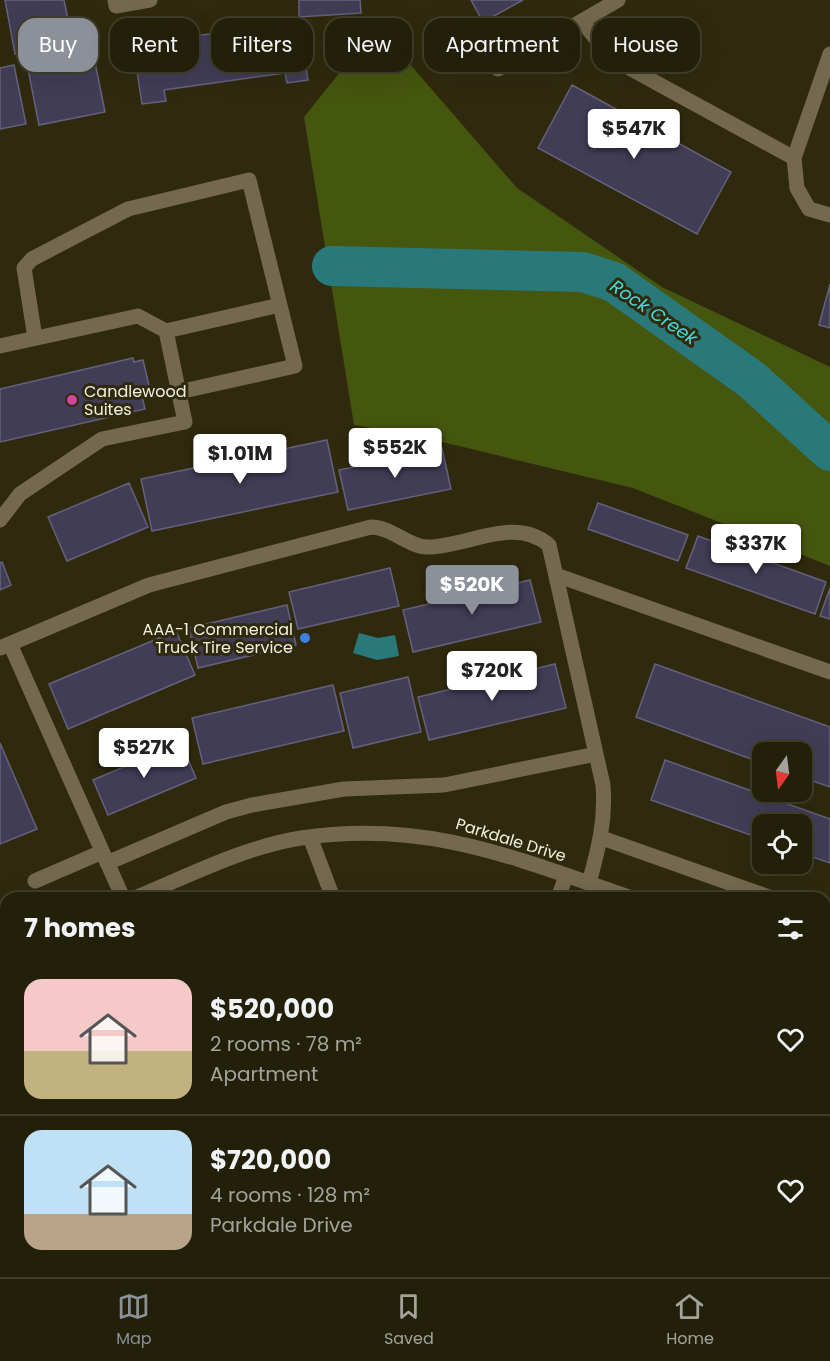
<!DOCTYPE html>
<meta charset="utf-8">
<style>
:root{--surface:#23200a;--page:#2f2d18;--text:#f1f3f6;--muted:#a3a39c;--line:#403e2b;--accent:#8c9099}
body{margin:0;font-family:Poppins,sans-serif;background:var(--page);color:var(--text);height:100vh;display:flex;flex-direction:column;font-size:22px;white-space:nowrap}
*{box-sizing:border-box;margin:0}
p{font-size:20px;color:var(--muted)}
.icon{flex:none;width:33px;height:33px;fill:none;stroke:currentColor;stroke-width:2;stroke-linecap:round;stroke-linejoin:round}
.map{position:relative;flex:1;overflow:hidden}
.panel{position:absolute;left:0px;top:892px;width:831px;height:386px;display:flex;flex-direction:column;background:var(--surface);border-radius:18px 18px 0 0;box-shadow:0 6px 24px #0002,0 0 0 2px var(--line)}
.panel>*{flex:none}
.guide{position:absolute;left:18px;top:18px;width:795px;height:54px;display:flex;gap:12px}
.needle{width:39px;rotate:194deg}
.fabs{position:absolute;left:752px;top:742px;display:grid;gap:12px}
.fabs a{display:grid;place-items:center;width:60px;height:60px;border-radius:12px;background:var(--surface);box-shadow:0 6px 24px #0002,0 0 0 2px var(--line);font-size:30px}
.price{position:absolute;translate:-50% -51px;padding:0 14px;border-radius:6px;background:#fff;color:#222;font-size:20px;line-height:39px;filter:drop-shadow(0 2px 3px #0008)}
.price::after{content:'';position:absolute;left:50%;top:36px;width:18px;height:14px;margin-left:-9px;background:inherit;clip-path:polygon(0 0,100% 0,50% 100%)}
.price.selected{background:var(--accent);color:#fff}
ul{padding:0;list-style:none}
li{display:flex;align-items:center;gap:18px;height:150px;padding:0 24px}
li+li{border-top:2px solid var(--line)}
li span{display:grid;place-items:center;flex:none;width:168px;height:120px;border-radius:18px;color:#555}
li>.icon{margin-inline-start:auto}
span .icon{width:72px;height:72px;fill:#fffc;stroke-width:1}
li b{font-size:26px}
h2{display:flex;justify-content:space-between;align-items:center;height:72px;padding:0 24px;font-size:26px}
.chip{padding:0 21px;border-radius:18px;background:var(--surface);box-shadow:0 6px 24px #0002,0 0 0 2px var(--line);font-size:21px;line-height:54px}
.chip.selected{background:var(--accent);color:#fff}
.tab-bar{display:flex;justify-content:space-around;align-items:center;height:84px;border-top:2px solid var(--line);background:var(--surface);font-size:16px;color:var(--muted)}
.tab-bar a{display:grid;justify-items:center;gap:3px}
.tab-bar .selected{color:var(--accent)}
.map>svg:first-child{display:block}
</style>
<div class="map">
<svg width="830" height="1277" viewBox="0 0 830 1277">
<rect width="100%" height="100%" fill="#2f2a0e"/>
<path fill="#45560f" d="M377 26 517 188 662 287 830 367V566L633 488 413 435 354 425 304 117Z"/>
<path fill="#2a797a" d="M359 633 378 638 395 635 399 656 377 660 353 653Z"/>
<g fill="none" stroke-linecap="round" stroke-linejoin="round">
<path stroke="#2a797a" stroke-width="40" d="M332 266 583 272 614 282 752 380 830 451"/>
</g>
<path fill="#423d57" stroke="#65607c" stroke-width="1.5" d="M5 0H64L73 43 15 54Z
M299 0H360L361 13 299 17Z
M471 0H523L483 22Z
M299 21 308 80 287 83 285 73 164 90 166 101 142 104 133 45Z
M93 52 105 112 39 125 27 64Z
M14 65 26 124 0 129V68Z
M572 85 731 172 697 234 538 148Z
M830 284V328L819 325Z
M133 358 134 362 143 360 150 390 141 392 145 409 0 442V389Z
M327 440 338 492 152 531 141 479Z
M442 448 451 489 348 510 339 470Z
M129 483 148 527 67 561 48 517Z
M598 503 688 535 678 561 588 529Z
M698 536 826 582 815 614 686 568Z
M2 562 11 585 0 590V563Z
M390 568 399 606 298 629 289 592Z
M530 580 541 622 413 652 403 610Z
M830 588V619L820 616Z
M287 605 296 645 198 668 189 628Z
M176 631 195 675 68 729 49 684Z
M555 664 566 708 429 740 418 697Z
M655 664 830 727V787L801 777V753H762V763L636 717Z
M408 677 421 732 353 748 340 693Z
M333 685 344 731 203 764 192 718Z
M0 743 37 829 0 844Z
M181 743 196 778 108 815 93 780Z
M665 760 830 819V863L801 853V825H762V839L651 800Z
M6 1182V1259L0 1262V1185Z
M80 1272H104L107 1277H71Z
M342 1272H487L490 1277H344Z"/>
<g fill="none" stroke-linecap="round" stroke-linejoin="round">
<path stroke="#74694e" stroke-width="15" d="M115 0 116 6 150 0
M618 0 582 21 611 58 794 158 797 188 809 209 830 215
M498 69 582 21
M794 158 830 54
M35 338 24 268 32 259 128 209 249 180 295 366 179 392
M0 346 138 316 166 331 280 305
M0 520 20 494 102 439 185 422 166 331
M556 575 830 672
M10 644 123 898
M0 648 149 585 371 527C392 527 408 547 428 547 467 547 515 515 549 545L603 785C606 821 598 850 589 883
M310 837 333 898
M602 838 772 898
M107 863 226 812 252 805 344 789 444 785 596 754
M35 881 102 852
M135 898C188 876 244 847 301 838 427 819 517 859 632 898
M558 898 566 876
M825 917 826 918
M0 956 6 954
M825 964 830 966
M6 1013V1014
M825 1047 830 1033
M0 1164 6 1161
M577 1272 579 1277
M646 1272 648 1277
M6 1277 16 1272
M727 1277 730 1272"/>
</g>
<circle fill="#d1479c" stroke="#2f2a0e" stroke-width="2" cx="72" cy="400" r="6"/>
<circle fill="#3f7fe0" stroke="#2f2a0e" stroke-width="2" cx="305" cy="638" r="6"/>
<g text-anchor="middle" dominant-baseline="central" stroke-width="6" stroke-linejoin="round" paint-order="stroke">
<g font-size="16" fill="#f2efdf" stroke="#2f2a0e" text-anchor="start">
<text x="84" y="391">Candlewood<tspan x="84" dy="18">Suites</tspan></text>
<text x="293" y="629" text-anchor="end">AAA-1 Commercial<tspan x="293" dy="18">Truck Tire Service</tspan></text>
</g>
<g font-size="16" fill="#f2efdf" stroke="#2f2a0e">
<text transform="translate(511 840) rotate(17)">Parkdale Drive</text>
</g>
<g font-size="18" font-style="italic" fill="#42dbdd" stroke="#2f2a0e">
<text transform="translate(654 312) rotate(34)">Rock Creek</text>
</g>
</g>
</svg>
<div class="fabs">
<a><svg class="needle" viewBox="-14 -14 28 28"><path d="M0-13l5 13h-10z" fill="#e53935"/><path d="M0 13l5-13h-10z" fill="#a3a39c"/></svg></a>
<a><svg class="icon" aria-label="locate" viewBox="0 0 24 24"><circle cx="12" cy="12" r="6"/><path d="M12 2v4M12 18v4M2 12h4M18 12h4"/></svg></a>
</div>
<b class="price" style="left:634px;top:160px">$547K</b>
<b class="price" style="left:395px;top:479px">$552K</b>
<b class="price" style="left:240px;top:485px">$1.01M</b>
<b class="price" style="left:756px;top:575px">$337K</b>
<b class="price selected" style="left:472px;top:616px">$520K</b>
<b class="price" style="left:492px;top:702px">$720K</b>
<b class="price" style="left:144px;top:779px">$527K</b>
<div class="guide">
<a class="chip selected">Buy</a>
<a class="chip">Rent</a>
<a class="chip">Filters</a>
<a class="chip">New</a>
<a class="chip">Apartment</a>
<a class="chip">House</a>
</div>
<section class="panel">
<h2>7 homes<svg class="icon" aria-label="filters" viewBox="0 0 24 24"><path d="M4 7h16M4 17h16"/><circle cx="9" cy="7" r="2"/><circle cx="15" cy="17" r="2"/></svg></h2>
<ul>
<li><span style="background:linear-gradient(#f6c9c9 60%,#c2b280 0)"><svg class="icon" aria-label="home" viewBox="0 0 24 24"><path d="M3 11l9-7 9 7M6 9v11h12V9"/></svg></span><div><b>$520,000</b><p>2 rooms · 78 m²</p><p>Apartment</p></div><svg class="icon" aria-label="heart" viewBox="0 0 24 24"><path d="M12 20l-8-8c-3-5 5-10 8-4 3-6 11-1 8 4z"/></svg></li>
<li><span style="background:linear-gradient(#bfe0f5 70%,#b9a48a 0)"><svg class="icon" aria-label="home" viewBox="0 0 24 24"><path d="M3 11l9-7 9 7M6 9v11h12V9"/></svg></span><div><b>$720,000</b><p>4 rooms · 128 m²</p><p>Parkdale Drive</p></div><svg class="icon" aria-label="heart" viewBox="0 0 24 24"><path d="M12 20l-8-8c-3-5 5-10 8-4 3-6 11-1 8 4z"/></svg></li>
</ul>
</section>
</div>
<nav class="tab-bar">
<a class="selected"><svg class="icon" aria-label="map" viewBox="0 0 24 24"><path d="M3 6l6-2 6 2 6-2v14l-6 2-6-2-6 2zM9 4v14M15 6v14"/></svg>Map</a>
<a><svg class="icon" aria-label="saved" viewBox="0 0 24 24"><path d="M7 4h10v16l-5-4-5 4z"/></svg>Saved</a>
<a><svg class="icon" aria-label="home" viewBox="0 0 24 24"><path d="M3 11l9-7 9 7M6 9v11h12V9"/></svg>Home</a>
</nav>
